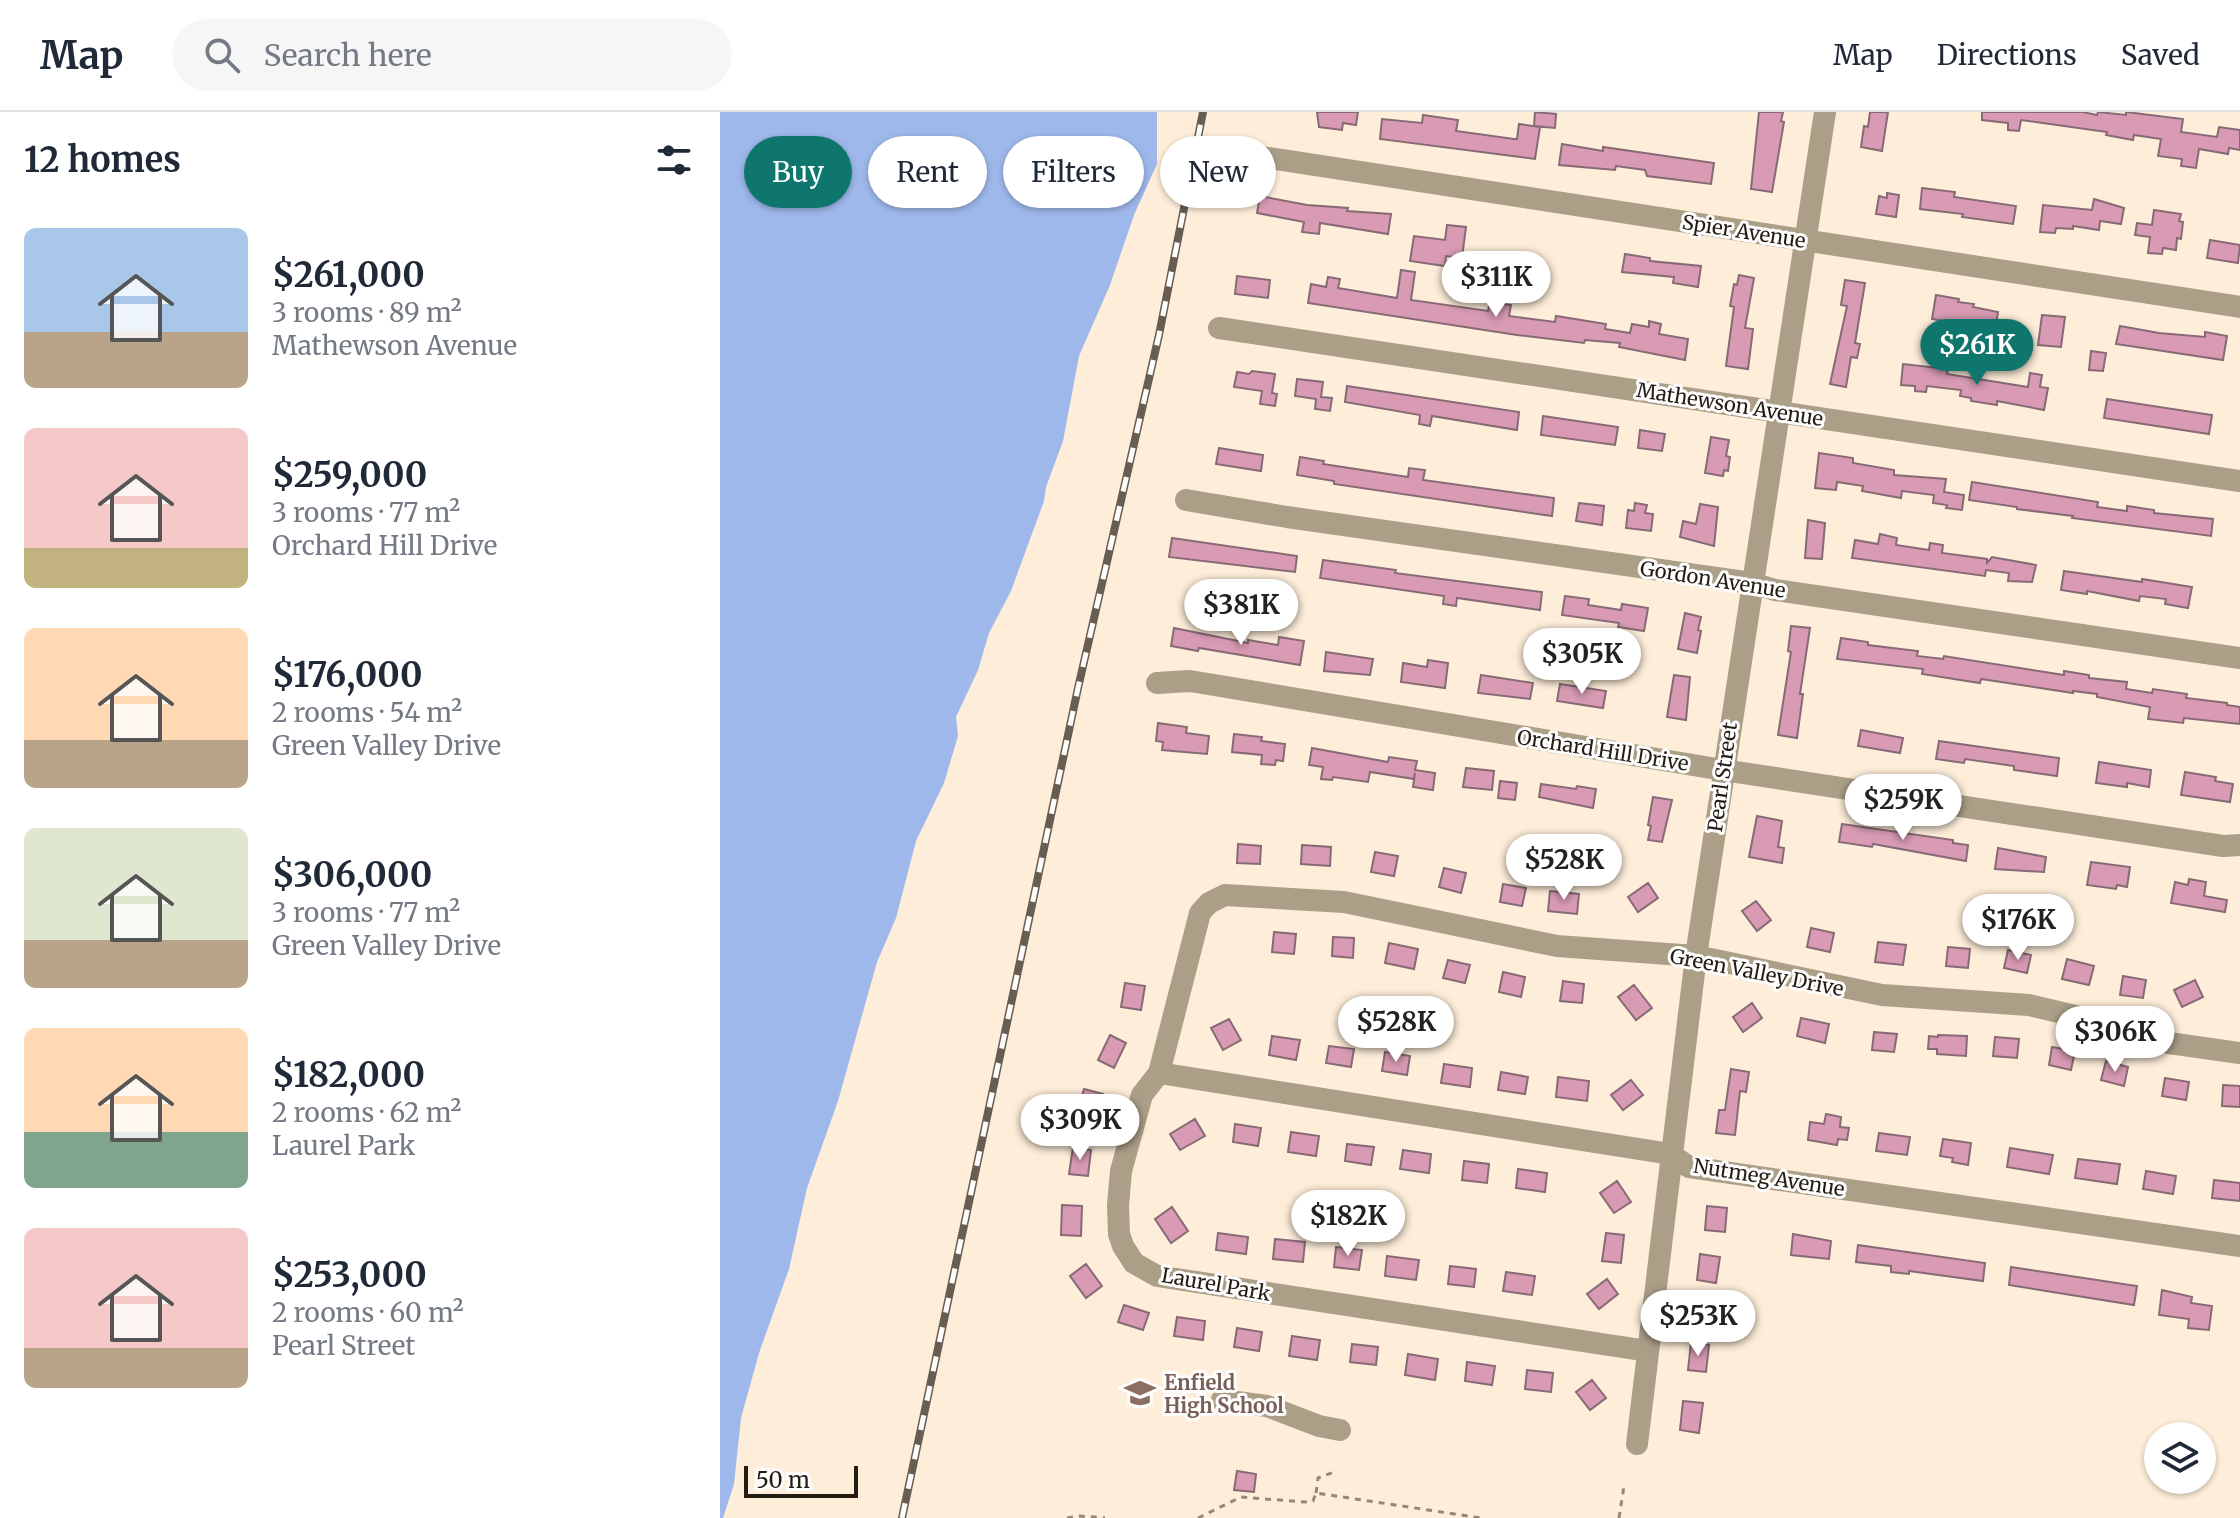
<!DOCTYPE html>
<meta charset="utf-8">
<style>
:root{--surface:#fff;--page:#f6f6f7;--text:#1f2937;--muted:#747a83;--line:#e0e1e3;--accent:#0f766e}
body{margin:0;font-family:Merriweather,serif;background:var(--page);color:var(--text);height:100vh;display:flex;flex-direction:column;font-size:30px;white-space:nowrap}
*{box-sizing:border-box;margin:0}
p{font-size:26px;color:var(--muted)}
.icon{flex:none;width:44px;height:44px;fill:none;stroke:currentColor;stroke-width:2;stroke-linecap:round;stroke-linejoin:round}
.map{position:relative;flex:1;overflow:hidden}
.details{display:flex;flex-direction:column;background:var(--surface);width:720px}
.details>*{flex:none}
.hud{position:absolute;left:24px;top:24px;width:760px;height:72px;display:flex;gap:16px}
.fabs{position:absolute;left:1424px;top:1310px;display:grid;gap:16px}
.fabs a{display:grid;place-items:center;width:72px;height:72px;border-radius:50%;background:var(--surface);box-shadow:0 2px 6px #0004;font-size:40px}
.scale{position:absolute;left:24px;bottom:20px;width:114px;box-sizing:border-box;padding-left:8px;border:4px solid #231c13;border-top:0;font-size:22px;line-height:28px;white-space:nowrap;color:#231c13;-webkit-text-stroke:6px #fdfdfd;paint-order:stroke}
.price{position:absolute;translate:-50% -68px;padding:0 18px;border-radius:28px;background:#fff;color:#222;font-size:26px;line-height:52px;filter:drop-shadow(0 2px 4px #0008)}
.price::after{content:'';position:absolute;left:50%;top:48px;width:24px;height:18px;margin-left:-12px;background:inherit;clip-path:polygon(0 0,100% 0,50% 100%)}
.price.current{background:var(--accent);color:#fff}
ul{padding:0;list-style:none}
li{display:flex;align-items:center;gap:24px;height:200px;padding:0 24px}
li span{display:grid;place-items:center;flex:none;width:224px;height:160px;border-radius:12px;color:#555}
li>.icon{margin-inline-start:auto}
span .icon{width:96px;height:96px;fill:#fffc;stroke-width:1}
li b{font-size:34px}
h2{display:flex;justify-content:space-between;align-items:center;height:96px;padding:0 24px;font-size:34px}
.chip{padding:0 28px;border-radius:36px;background:var(--surface);box-shadow:0 2px 6px #0004;font-size:28px;line-height:72px}
.chip.current{background:var(--accent);color:#fff}
header{display:flex;align-items:center;gap:48px;box-sizing:border-box;height:112px;padding:0 40px;background:var(--surface);border-bottom:2px solid var(--line)}
header strong{font-size:38px}
nav{display:flex;gap:44px;margin-inline-start:auto;font-size:28px}
.search{width:560px;height:72px;background:var(--page);display:flex;align-items:center;gap:20px;box-sizing:border-box;padding:0 28px;border-radius:44px;color:var(--muted);font-size:30px}
main{display:flex;flex:1;min-height:0}
.map>svg:first-child{display:block}
</style>
<header>
<strong>Map</strong>
<div class="search"><svg class="icon" aria-label="search" viewBox="0 0 24 24"><circle cx="10" cy="10" r="6"/><path d="M15 15l6 6"/></svg>Search here</div>
<nav><a>Map</a><a>Directions</a><a>Saved</a></nav>
</header>
<main>
<section class="details">
<h2>12 homes<svg class="icon" aria-label="filters" viewBox="0 0 24 24"><path d="M4 7h16M4 17h16"/><circle cx="9" cy="7" r="2"/><circle cx="15" cy="17" r="2"/></svg></h2>
<ul>
<li><span style="background:linear-gradient(#a9c7e8 65%,#b9a48a 0)"><svg class="icon" aria-label="home" viewBox="0 0 24 24"><path d="M3 11l9-7 9 7M6 9v11h12V9"/></svg></span><div><b>$261,000</b><p>3 rooms · 89 m²</p><p>Mathewson Avenue</p></div></li>
<li><span style="background:linear-gradient(#f6c9c9 75%,#c2b280 0)"><svg class="icon" aria-label="home" viewBox="0 0 24 24"><path d="M3 11l9-7 9 7M6 9v11h12V9"/></svg></span><div><b>$259,000</b><p>3 rooms · 77 m²</p><p>Orchard Hill Drive</p></div></li>
<li><span style="background:linear-gradient(#ffd9b3 70%,#b9a48a 0)"><svg class="icon" aria-label="home" viewBox="0 0 24 24"><path d="M3 11l9-7 9 7M6 9v11h12V9"/></svg></span><div><b>$176,000</b><p>2 rooms · 54 m²</p><p>Green Valley Drive</p></div></li>
<li><span style="background:linear-gradient(#dfe7d0 70%,#b9a48a 0)"><svg class="icon" aria-label="home" viewBox="0 0 24 24"><path d="M3 11l9-7 9 7M6 9v11h12V9"/></svg></span><div><b>$306,000</b><p>3 rooms · 77 m²</p><p>Green Valley Drive</p></div></li>
<li><span style="background:linear-gradient(#ffd9b3 65%,#7fa58c 0)"><svg class="icon" aria-label="home" viewBox="0 0 24 24"><path d="M3 11l9-7 9 7M6 9v11h12V9"/></svg></span><div><b>$182,000</b><p>2 rooms · 62 m²</p><p>Laurel Park</p></div></li>
<li><span style="background:linear-gradient(#f6c9c9 75%,#b9a48a 0)"><svg class="icon" aria-label="home" viewBox="0 0 24 24"><path d="M3 11l9-7 9 7M6 9v11h12V9"/></svg></span><div><b>$253,000</b><p>2 rooms · 60 m²</p><p>Pearl Street</p></div></li>
</ul>
</section>
<div class="map">
<svg width="1520" height="1406" viewBox="0 0 1520 1406">
<rect width="100%" height="100%" fill="#feedd9"/>
<path fill="#9eb8eb" d="M0 0H437V52L414 103 390 173 359 244 343 329 326 375 324 389 291 479 269 521 258 558 236 605 238 624 224 671 196 729 176 806 157 850 118 989 87 1076 69 1157 39 1241 21 1306 14 1372 3 1406H0Z"/>
<path fill="#d89bb3" stroke="#876a75" stroke-width="2" d="M597 0H638L636 13 623 11 622 18 599 15Z
M815 0 836 2 835 16 814 14Z
M1039 0H1063L1061 9 1064 10 1052 80 1031 77Z
M1150 0H1168L1162 39 1141 35 1144 14 1148 15Z
M1262 0H1363L1377 3 1378 0 1406 3V0L1463 7 1461 20 1497 25 1499 15 1520 18V38L1509 36 1508 42 1479 37 1476 56 1461 54 1462 47 1438 44 1441 27 1414 23 1413 28 1386 23 1387 20 1301 8 1299 19 1288 18V11L1262 8Z
M703 3 738 8 736 19 794 27H797L799 12 820 15 815 47 660 27 662 7 702 11Z
M842 32 883 39V35L994 51 991 72 927 64 925 58 896 54 895 58 839 53Z
M1202 76 1235 80 1234 85 1296 94 1293 112 1242 105 1243 102 1200 97Z
M1167 81 1179 83 1176 105 1156 102 1159 84 1167 86Z
M540 84 587 93 628 96 627 99 671 102 668 122 600 111 599 122 582 120 584 110 537 101Z
M1374 87 1404 96 1401 112 1380 109 1379 118 1353 114V117L1336 116 1335 121 1320 120 1323 93 1372 98Z
M1434 98 1461 102 1459 109 1463 110 1461 127 1457 126 1456 138 1443 136 1442 142 1428 141 1430 125 1415 123 1417 111 1432 113Z
M727 113 746 115 742 146 726 144 725 154 690 149 694 124 725 128Z
M1490 128 1520 133 1518 151 1487 146Z
M905 142 930 146V149L981 154 978 175 953 171 954 165 902 160Z
M681 158 695 160 691 188 768 199 770 190 791 193 789 204 835 210 836 204 886 212 885 217 910 221 912 212 929 215V209L941 212 939 222 968 227 965 248 899 235 900 231 865 228 864 231 797 223 588 191 591 172 606 175 608 165 620 167 618 176 677 186Z
M1019 163 1034 166 1025 216 1033 217 1028 257 1006 254 1014 195 1010 194 1014 172 1017 173Z
M517 164 550 168 548 186 515 182Z
M1125 168 1145 171 1135 231 1140 232 1137 246 1131 245 1126 275 1110 272 1127 194 1121 193Z
M1216 183 1239 187 1238 190 1254 192 1253 195 1278 200 1275 218 1212 207Z
M1322 203 1345 205 1341 235 1318 233Z
M1400 214 1439 221 1485 225V220L1507 224 1503 248 1396 232Z
M1371 239 1386 241 1383 259 1369 258Z
M1183 252 1228 257 1227 262 1308 275 1310 261 1322 263 1320 275 1328 276 1324 298 1277 289V293L1251 289V286L1240 284 1241 278 1207 274 1206 280 1195 279V274L1181 273Z
M532 259 555 262 552 281 557 282 555 294 540 292 542 279 514 275 517 260 529 262Z
M577 267 603 270 601 285 612 286 610 299 595 297 596 287 575 284Z
M627 274 799 300 797 318 712 304 710 314 699 312 700 303 625 290Z
M1387 287 1492 303 1489 322 1384 306Z
M823 304 898 315 895 333 821 323Z
M920 318 945 322 942 339 918 336Z
M991 325 1009 328 1006 344 1010 345 1008 359 1004 358 1003 364 985 361Z
M499 336 543 343 541 359 496 352Z
M1099 341 1133 346V351L1174 358V363L1226 367 1224 380 1244 383 1242 398 1226 396 1227 393 1213 391 1214 383 1182 379 1181 386 1142 379 1143 374 1117 370 1116 378 1095 376Z
M580 345 604 349 603 352 688 365 689 356 705 358 703 368 834 386 832 404 614 372V369L577 363Z
M1252 370 1378 390 1377 395 1407 399V394L1434 398V401L1493 407 1491 424 1352 406 1353 404 1297 397V395L1249 388Z
M859 391 884 394 882 413 856 409Z
M915 391 927 393 925 401 933 402 931 419 906 416 908 398 914 399Z
M980 392 998 395 994 434 960 425 963 409 976 412Z
M1088 408 1105 411 1102 447 1085 446Z
M1160 422 1177 426 1176 433 1209 438 1210 431 1223 433 1222 441 1267 447V451L1272 445 1316 453 1312 470 1288 469 1289 461 1266 458 1265 464 1132 446 1135 428 1158 432Z
M452 426 577 444 575 460 449 445Z
M603 448 676 458 675 461 822 480 820 498 737 486 736 494 723 492 724 484 600 466Z
M1344 459 1422 470V467L1472 475 1468 496 1445 492 1446 487 1420 484 1419 489 1367 479V482L1341 478Z
M845 484 869 487 868 493 901 498 902 492 928 496 924 519 898 515 899 511 842 503Z
M965 501 981 505 978 518 981 519 977 541 958 537Z
M1071 514 1090 516 1080 582H1083L1077 626 1058 623 1071 540 1068 539Z
M454 516 528 531V528L558 533 559 525 584 529 580 553 479 536 478 539 451 534Z
M1121 526 1148 530V533L1198 539 1197 544 1223 547 1224 544 1344 563V559L1369 563V566L1407 570 1406 577 1432 581 1433 577 1467 582 1466 586 1507 591V593L1520 595V612L1464 606 1463 611 1428 607 1430 595 1377 585V582L1353 579V581L1261 567 1260 571 1202 562 1203 557 1117 547Z
M606 540 653 547 650 563 604 559Z
M708 548 728 551 725 576 681 570 683 551 707 555Z
M761 563 813 571 810 587 758 581Z
M954 563 970 565 966 608 947 605Z
M840 572 886 579 883 596 837 589Z
M438 611 467 615 466 621 489 624 487 642 442 638 443 630 436 629Z
M1141 618 1183 626 1180 641 1138 634Z
M514 622 542 625 541 629 565 632 563 649 556 648 555 653 541 652 542 643 512 640Z
M1219 629 1339 646 1337 664 1294 658V654L1245 647 1244 651 1216 647Z
M592 636 668 650 669 645 697 649 695 658 715 661 713 678 693 675 695 661 694 667 650 660 648 670 613 665 612 668 601 667 603 655 589 653Z
M1379 650 1431 658 1429 675 1407 671V675L1376 671Z
M746 656 774 659 772 678 743 675Z
M1465 660 1496 665 1495 669 1513 672 1510 690 1461 683Z
M780 669 797 671 795 688 778 686Z
M821 672 856 677 857 674 876 677 873 696 819 685Z
M933 685 952 688 942 730 928 728 931 714 928 713Z
M1037 704 1062 709 1058 735 1064 736 1062 751 1029 745Z
M1122 712 1233 728V731L1248 733 1246 749 1153 732 1152 735 1119 730Z
M518 732 541 734 540 752 517 751Z
M582 733 611 735 610 754 581 752Z
M1278 736 1326 745 1324 760 1275 757Z
M655 740 678 744 674 764 651 760Z
M1371 750 1410 755 1407 775 1397 773 1396 777 1367 773Z
M724 756 746 761 741 781 719 775Z
M1469 767 1486 770 1484 784 1507 788 1505 800 1451 791 1455 770 1468 773Z
M928 771 938 786 918 800 908 785Z
M783 772 806 776 802 794 780 790Z
M830 779 859 782 857 802 828 799Z
M1036 789 1051 808 1037 819 1022 799Z
M1091 816 1114 821 1110 840 1087 835Z
M554 820 576 822 574 842 552 840Z
M613 825 634 826 633 846 612 844Z
M1158 830 1186 833 1183 853 1155 850Z
M669 831 698 837 694 857 665 851Z
M1228 835 1250 837 1248 856 1226 854Z
M1288 838 1311 843 1307 861 1284 856Z
M1347 847 1374 854 1369 873 1342 867Z
M728 848 750 853 745 871 723 866Z
M783 860 805 865 801 885 779 880Z
M1403 864 1426 868 1423 886 1400 883Z
M1475 868 1483 885 1462 895 1454 878Z
M843 869 864 872 862 891 840 889Z
M405 871 425 874 421 898 401 895Z
M914 873 932 896 916 908 898 885Z
M1032 891 1042 906 1023 920 1013 905Z
M1081 906 1109 912 1105 931 1077 924Z
M509 907 521 928 503 938 491 916Z
M1154 920 1177 922 1174 940 1152 938Z
M390 923 406 931 394 956 378 948Z
M1218 923 1247 924 1246 944 1217 942V937H1208L1209 924 1218 925Z
M552 924 580 928 576 948 549 943Z
M1275 925 1299 927 1297 946 1273 944Z
M609 934 634 937 631 955 606 951Z
M1332 935 1355 939 1351 958 1329 953Z
M665 940 690 944 687 963 662 959Z
M1386 949 1408 955 1404 974 1381 968Z
M724 952 752 956 750 975 721 971Z
M1011 957 1029 960 1026 980 1020 979 1015 1023 996 1021 999 998H1005Z
M781 960 808 965 805 982 778 978Z
M838 965 869 969 867 989 836 985Z
M1445 966 1469 970 1466 988 1442 984Z
M911 968 923 983 903 998 891 983Z
M1503 973 1520 974V995L1502 994Z
M364 977 383 982 376 1006 357 1001Z
M1106 1002 1121 1005 1120 1015 1129 1016 1127 1028 1118 1027 1117 1033 1088 1028 1090 1010 1104 1012Z
M475 1007 485 1024 460 1038 450 1022Z
M515 1012 541 1016 538 1034 513 1030Z
M571 1020 599 1024 596 1044 568 1040Z
M1159 1021 1190 1025 1187 1043 1156 1039Z
M1223 1027 1251 1031 1248 1053 1232 1050 1233 1046 1220 1044Z
M627 1032 654 1035 651 1053 625 1049Z
M353 1035 371 1038 368 1064 349 1062Z
M1290 1036 1333 1043 1329 1062 1287 1055Z
M683 1038 711 1042 709 1061 680 1057Z
M1358 1047 1400 1052 1397 1072 1355 1066Z
M744 1049 769 1052 767 1071 742 1068Z
M798 1057 827 1061 825 1080 796 1076Z
M1426 1059 1456 1064 1453 1082 1423 1077Z
M1494 1068 1520 1071V1089L1492 1086Z
M897 1069 911 1090 894 1101 880 1081Z
M342 1093 362 1094 361 1124 341 1123Z
M987 1094 1007 1096 1005 1120 985 1118Z
M452 1095 468 1119 451 1131 435 1107Z
M498 1121 528 1125 526 1142 496 1138Z
M886 1121 904 1123 901 1151 882 1149Z
M1073 1122 1111 1129 1109 1147 1071 1143Z
M555 1127 585 1130 583 1150 553 1147Z
M1138 1133 1265 1151 1263 1169 1189 1159V1162L1171 1160V1154L1136 1150Z
M616 1135 642 1138 639 1158 614 1155Z
M980 1142 1000 1145 996 1171 977 1168Z
M667 1144 699 1148 696 1168 665 1164Z
M366 1152 382 1174 366 1186 350 1164Z
M730 1154 756 1157 754 1175 728 1172Z
M1291 1155 1417 1174 1414 1193 1289 1173Z
M786 1160 815 1164 812 1183 783 1179Z
M887 1167 898 1182 879 1197 867 1182Z
M1442 1178 1472 1185 1471 1191 1492 1194 1489 1218 1468 1216 1469 1207 1439 1203Z
M404 1193 429 1201 423 1218 398 1210Z
M457 1205 485 1209 483 1228 454 1224Z
M517 1216 542 1220 539 1239 514 1235Z
M572 1224 600 1228 597 1248 569 1244Z
M971 1231 989 1233 986 1260 968 1258Z
M632 1232 658 1235 656 1253 630 1250Z
M688 1242 718 1247 715 1268 685 1263Z
M747 1250 775 1254 772 1273 745 1269Z
M807 1258 833 1261 831 1280 805 1277Z
M872 1268 886 1286 870 1298 856 1280Z
M963 1289 983 1291 979 1321 960 1318Z
M517 1359 536 1362 534 1380 514 1378Z"/>
<g fill="none" stroke-linecap="round" stroke-linejoin="round">
<path stroke="#948879" stroke-width="3" stroke-dasharray="6 6" stroke-linecap="butt" d="M596 1381 598 1366 614 1360
M347 1406 360 1404 385 1406
M478 1406 521 1385 584 1390 593 1389 596 1381 761 1406
M899 1406 904 1374"/>
<path stroke="#ab9f88" stroke-width="22" d="M529 43 1520 195
M499 216 1520 369
M466 388 567 405 1032 471 1055 478 1520 546
M437 571 470 569 1003 658 1503 734 1520 733
M439 961 938 1040 952 1043 969 1055 1520 1134
M928 1239 437 1164 414 1151 403 1134 399 1122 398 1093 401 1059 422 983 439 961 480 801 489 791 505 783 624 790 837 834 976 844 1162 883 1309 893 1381 910 1449 931 1520 941
M502 1288 547 1294 599 1314 620 1318
M917 1332 976 844 1105 0"/>
<defs>
<path id="rail" d="M182 1406 358 576 439 223 483 0"/>
</defs>
<use href="#rail" stroke="#675d50" stroke-width="8"/>
<use href="#rail" stroke="#fdfdfd" stroke-width="5" stroke-dasharray="15" stroke-linecap="butt"/>
</g>
<defs>
<symbol id="school-bare" viewBox="-9 -9 18 18"><path d="M0-5L7-2L0 1L-7-2ZM-4 1L0 2.5L4 1V4Q0 6-4 4Z" fill="#8d6e63" stroke="#fdfdfd" stroke-width="2.5" paint-order="stroke"/></symbol>
</defs>
<g fill-rule="evenodd">
<use href="#school-bare" x="398" y="1259" width="44" height="44"/>
</g>
<g text-anchor="middle" dominant-baseline="central" stroke-width="6" stroke-linejoin="round" paint-order="stroke">
<g font-size="20" fill="#231c13" stroke="#fdfdfd">
<text transform="translate(1024 119) rotate(9)">Spier Avenue</text>
<text transform="translate(1010 292) rotate(9)">Mathewson Avenue</text>
<text transform="translate(993 467) rotate(9)">Gordon Avenue</text>
<text transform="translate(883 638) rotate(9)">Orchard Hill Drive</text>
<text transform="translate(1002 665) rotate(-82)">Pearl Street</text>
<text transform="translate(1037 860) rotate(11)">Green Valley Drive</text>
<text transform="translate(1049 1065) rotate(9)">Nutmeg Avenue</text>
<text transform="translate(496 1172) rotate(10)">Laurel Park</text>
</g>
<g font-size="20" font-weight="bold" fill="#785e54" stroke="#fdfdfd" text-anchor="start">
<text x="444" y="1270">Enfield<tspan x="444" dy="23">High School</tspan></text>
</g>
</g>
</svg>
<div class="fabs">
<a><svg class="icon" aria-label="layers" viewBox="0 0 24 24"><path d="M12 4l9 5-9 5-9-5zM3 14l9 5 9-5"/></svg></a>
</div>
<div class="scale">50 m</div>
<b class="price" style="left:776px;top:207px">$311K</b>
<b class="price current" style="left:1257px;top:275px">$261K</b>
<b class="price" style="left:521px;top:535px">$381K</b>
<b class="price" style="left:862px;top:584px">$305K</b>
<b class="price" style="left:1183px;top:730px">$259K</b>
<b class="price" style="left:844px;top:790px">$528K</b>
<b class="price" style="left:1298px;top:850px">$176K</b>
<b class="price" style="left:676px;top:952px">$528K</b>
<b class="price" style="left:1395px;top:962px">$306K</b>
<b class="price" style="left:360px;top:1050px">$309K</b>
<b class="price" style="left:628px;top:1146px">$182K</b>
<b class="price" style="left:978px;top:1246px">$253K</b>
<div class="hud">
<a class="chip current">Buy</a>
<a class="chip">Rent</a>
<a class="chip">Filters</a>
<a class="chip">New</a>
</div>
</div>
</main>
